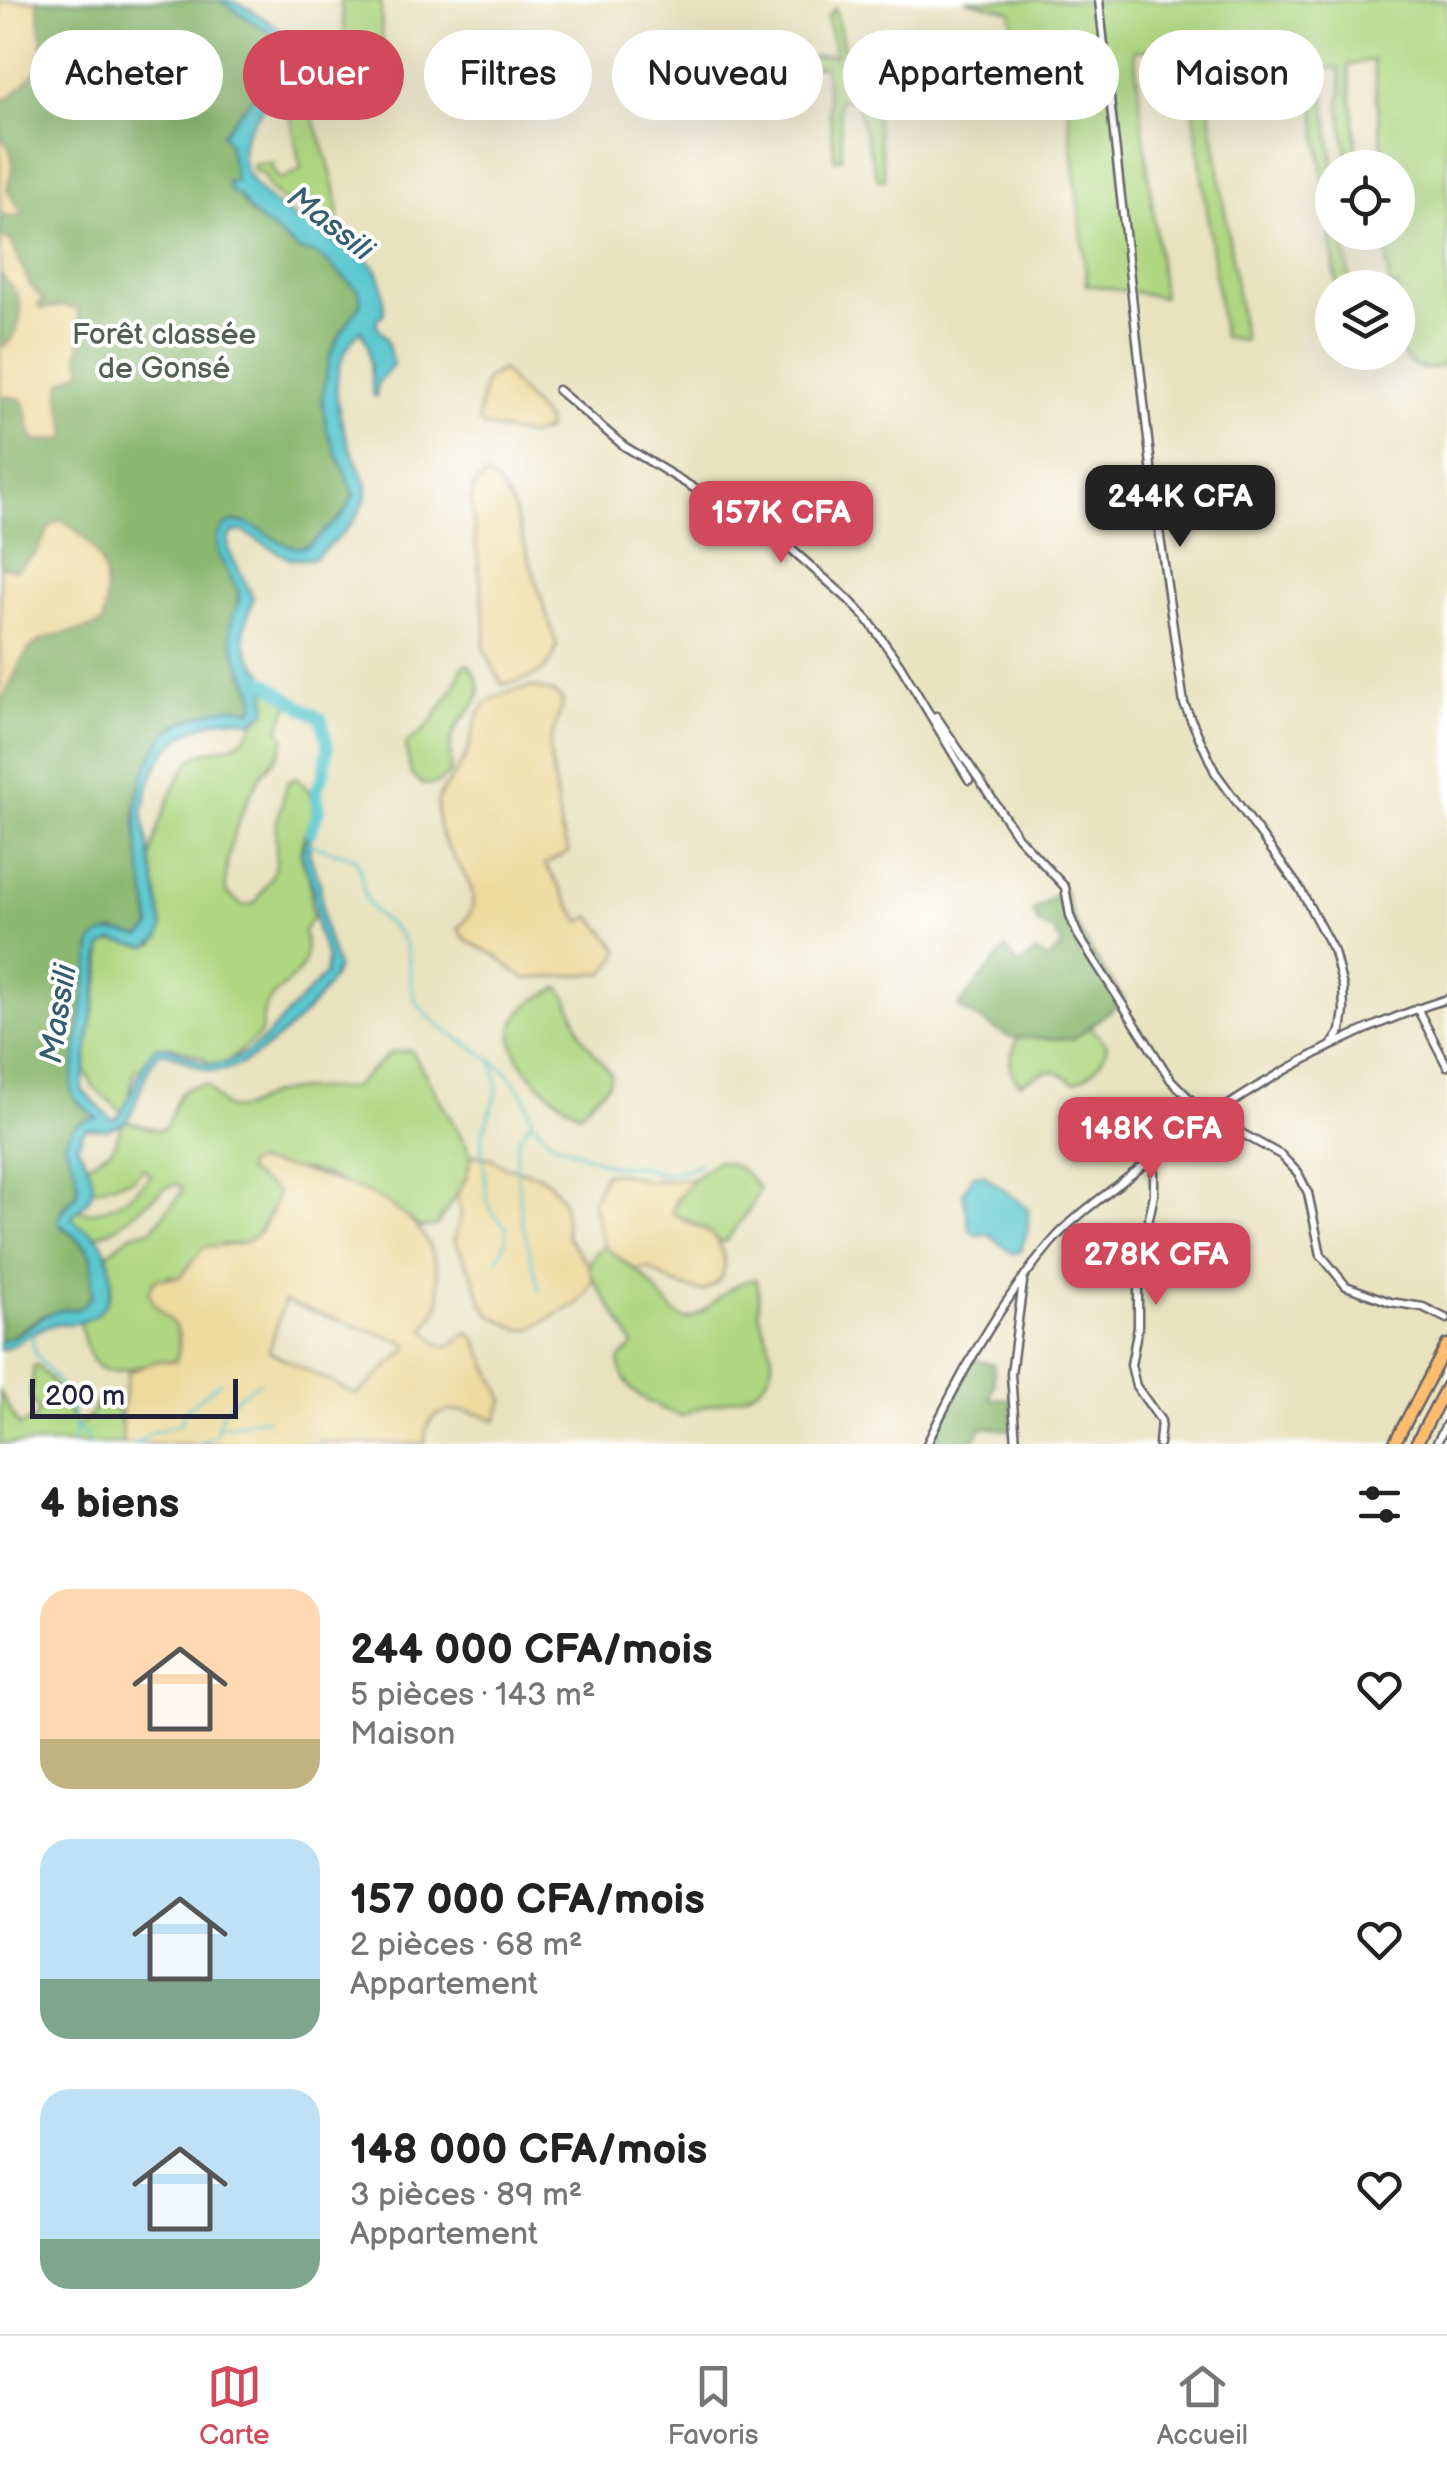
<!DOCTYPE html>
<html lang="fr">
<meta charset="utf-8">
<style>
:root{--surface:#fff;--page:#f6f6f6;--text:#222;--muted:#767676;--line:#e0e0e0;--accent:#d1495b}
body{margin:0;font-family:"Balsamiq Sans",sans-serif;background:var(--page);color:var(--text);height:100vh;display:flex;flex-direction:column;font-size:38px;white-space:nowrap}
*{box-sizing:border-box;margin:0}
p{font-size:32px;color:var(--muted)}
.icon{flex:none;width:55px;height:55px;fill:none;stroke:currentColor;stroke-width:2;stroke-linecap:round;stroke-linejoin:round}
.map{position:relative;height:1444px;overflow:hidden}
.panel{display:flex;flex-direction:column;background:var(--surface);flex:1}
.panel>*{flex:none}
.top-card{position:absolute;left:30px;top:30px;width:1388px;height:90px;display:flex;gap:20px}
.buttons{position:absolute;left:1315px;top:150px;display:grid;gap:20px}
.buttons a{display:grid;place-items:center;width:100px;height:100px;border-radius:50%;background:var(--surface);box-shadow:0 10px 40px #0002;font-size:50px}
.scale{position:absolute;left:30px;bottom:25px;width:208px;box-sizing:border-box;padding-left:10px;border:5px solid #22223b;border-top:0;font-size:28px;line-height:35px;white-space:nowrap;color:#22223b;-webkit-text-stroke:8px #fff;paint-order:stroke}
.price{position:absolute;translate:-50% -85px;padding:0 22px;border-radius:20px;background:var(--accent);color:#fff;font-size:32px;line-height:65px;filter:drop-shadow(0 2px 5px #0008)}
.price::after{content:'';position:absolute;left:50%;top:60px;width:30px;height:22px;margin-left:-15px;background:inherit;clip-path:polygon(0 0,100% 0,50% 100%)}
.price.on{background:#222;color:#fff}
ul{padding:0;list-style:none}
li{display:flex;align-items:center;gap:30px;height:250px;padding:0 40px}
li span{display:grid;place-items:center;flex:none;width:280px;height:200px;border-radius:30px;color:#555}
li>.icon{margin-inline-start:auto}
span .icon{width:120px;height:120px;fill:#fffc;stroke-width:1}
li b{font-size:42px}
h2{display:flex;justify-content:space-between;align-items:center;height:120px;padding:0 40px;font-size:42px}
.chip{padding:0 35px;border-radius:45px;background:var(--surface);box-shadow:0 10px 40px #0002;font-size:35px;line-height:90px}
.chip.on{background:var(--accent);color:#fff}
.dock{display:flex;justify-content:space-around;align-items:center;height:140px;border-top:2px solid var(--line);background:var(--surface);font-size:28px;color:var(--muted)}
.dock a{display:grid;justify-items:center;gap:5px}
.dock .on{color:var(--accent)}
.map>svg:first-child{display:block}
</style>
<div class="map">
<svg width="1447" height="1444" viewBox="0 0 1447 1444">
<rect width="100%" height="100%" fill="#fff"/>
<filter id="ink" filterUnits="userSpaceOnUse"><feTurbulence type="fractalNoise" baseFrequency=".01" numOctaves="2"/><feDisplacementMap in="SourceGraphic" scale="20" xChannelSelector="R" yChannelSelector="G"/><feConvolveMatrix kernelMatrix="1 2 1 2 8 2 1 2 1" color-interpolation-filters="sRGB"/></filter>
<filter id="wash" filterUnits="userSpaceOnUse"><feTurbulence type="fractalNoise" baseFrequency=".0048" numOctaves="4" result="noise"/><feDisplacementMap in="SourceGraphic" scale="40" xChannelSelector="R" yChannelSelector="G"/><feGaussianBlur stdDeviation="2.25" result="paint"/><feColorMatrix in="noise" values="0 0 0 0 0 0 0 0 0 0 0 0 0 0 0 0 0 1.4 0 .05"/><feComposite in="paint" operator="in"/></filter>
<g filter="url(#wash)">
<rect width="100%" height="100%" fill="#e9e2bf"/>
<path fill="#afd781" stroke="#687c5e" stroke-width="2.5" d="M341 0H381L382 37 396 80 395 88 380 97H364C349 67 344 33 341 0Z
M966 0H1447V354L1441 366C1421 373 1406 367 1398 345V288L1389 287 1386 233 1398 232V168L1384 167 1373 60 1348 65 1359 167H1349L1339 101 1342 91 1339 68H1321L1334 167 1332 232 1343 233 1351 287 1337 288 1308 56 1202 55 1244 340 1223 337 1186 52 1134 50 1163 297 1087 285 1067 99 1020 103 1011 11Z
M835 8 848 67 863 76 907 69 909 77 932 76V89L872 93 885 179 878 180 855 98 839 101 842 158 835 159 824 67 766 66 765 76 753 75 752 60 789 50 804 57 836 55 827 17Z
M298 81C310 107 350 209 335 232L347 247C333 242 322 239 321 222 303 210 268 200 264 175L253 170V164L273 163 272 169 280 180 301 170 290 114 293 84Z
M468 664C499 703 459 708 451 741 449 751 452 763 450 773L438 783 423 785 411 774 405 744 427 728 454 688 462 667Z
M266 691 277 692 289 705 279 729 285 737C282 756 269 762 260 777 241 808 223 855 226 892L243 906 255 903 272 876 276 861V824L288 782 297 778C331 807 301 821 301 853 301 861 307 869 309 877 312 891 309 903 313 917L304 931C314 985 279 975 264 1012 261 1020 264 1027 260 1035L226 1063 207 1064 205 1058C178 1050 158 1031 143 1068L135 1069 130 1091 133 1095 122 1112 93 1087 84 1066 102 968V946C115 937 139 945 155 944 171 922 153 892 151 869 148 847 176 770 195 757 211 746 229 751 244 738 252 730 252 722 263 715Z
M560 988 567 997 583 1038 611 1074 608 1084 579 1113C525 1081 470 1022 560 988Z
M1090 1027 1107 1045C1104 1062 1090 1077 1074 1082 1047 1063 1046 1072 1020 1083 1003 1068 1012 1056 1018 1037L1073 1039Z
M411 1050 472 1155 466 1179 437 1225 420 1228C395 1205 338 1177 304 1170 287 1167 265 1172 247 1172L277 1192 275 1203 257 1234 242 1244H223L194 1259 180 1278 168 1276 164 1314C180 1326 181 1342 176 1361 128 1360 94 1403 80 1322 114 1306 116 1288 107 1254L131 1235 152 1229 182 1192 181 1186 176 1184 165 1188 117 1227 97 1236 76 1224 71 1218 78 1210C102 1218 135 1195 151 1175L143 1168 133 1179 92 1190 88 1163 112 1149 122 1125 127 1121 157 1130 165 1128C178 1104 174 1084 207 1085 213 1092 219 1104 228 1108 244 1114 258 1098 272 1094 300 1086 324 1090 352 1088L390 1053Z
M717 1161C735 1162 749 1175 759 1189L751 1207 726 1241 720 1242 705 1229 672 1213C679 1191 698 1173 717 1161Z
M604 1246 644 1277 676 1314 686 1320C716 1310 719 1285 756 1279 761 1293 756 1304 760 1317 763 1330 771 1342 772 1355 775 1406 711 1396 682 1416 655 1407 622 1394 619 1360L633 1346C627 1325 588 1279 589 1266 590 1257 598 1251 604 1246Z
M37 1365 53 1383 77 1427 92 1414 98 1401 107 1399C122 1411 121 1426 123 1444H0V1392L19 1426 35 1419 39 1411 30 1398 34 1366Z"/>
<path fill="#8bb86f" stroke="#566d55" stroke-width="2.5" d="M0 0H220L270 33 280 53 270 76 222 134 228 142 237 183 228 181 250 213 300 251 314 253 325 260 359 291 361 304 341 333 327 430 352 488V504L314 544 298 549 287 547 245 522 234 521 218 554 239 592 231 638 244 675 258 700 251 711C238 705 225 708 212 712 202 715 190 717 181 722 155 735 137 787 135 814L151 928 141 937 113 931 91 947C92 998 72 1047 74 1098L97 1118 65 1145 77 1172 78 1183 76 1195 63 1208 61 1227C87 1247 94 1249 92 1282 92 1293 91 1297 85 1306 72 1311 58 1309 44 1315 27 1323 19 1336 0 1341Z
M1064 889C1073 931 1100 964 1124 1000L1073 1039 1009 1037 958 1007 1006 948 1019 966 1036 952 1048 960 1063 946 1053 930 1039 925 1033 911Z
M972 1359 993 1364 994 1383 990 1399H1012L1014 1430 981 1427 972 1444H927Z"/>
<path fill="#eeda9e" stroke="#887e6c" stroke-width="2.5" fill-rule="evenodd" d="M0 0H37C43 53 53 64 7 99L0 98Z
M0 136C17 154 14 166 7 189L23 214 7 217 0 212Z
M0 239H10L30 285 44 301 38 304 40 309 64 306 78 309 81 345 78 355 83 366 82 371 62 382C56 408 69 417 66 439L35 441C25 427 30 410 21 399L0 396V344L4 346C20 335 25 309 16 293 12 286 3 280 0 272 0 264 0 248 0 239Z
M502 370 547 422 546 430 530 436 482 426 478 420 485 381Z
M486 476 496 481 512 505 557 647C550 674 528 681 502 684L483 647 486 629 471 501 474 487Z
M61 520C105 547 111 575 103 623 81 635 51 630 33 646 18 659 12 687 0 703V566L15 570 36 554 51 525Z
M532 687 553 692 563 701 549 747 561 831 569 852 545 864 581 922 591 916 619 949 617 958 604 973 527 979C515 974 509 966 499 958 485 947 466 946 458 928 500 891 441 861 438 820 437 814 437 802 439 797 447 781 462 769 468 751 473 735 474 714 488 702 500 692 518 691 532 687Z
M472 1155 491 1158 506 1167 539 1175 550 1183 563 1200 567 1237 589 1266 593 1280 587 1293 577 1304 530 1329H519L491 1315 483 1305 473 1276 454 1239 461 1217 457 1194 466 1179Z
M255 1162C317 1172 428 1197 437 1272 441 1302 442 1305 425 1329L441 1346 451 1345 468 1332 475 1338 504 1400 496 1420C467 1408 423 1401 425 1444H123L121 1418 128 1372 157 1361H176C190 1315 156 1322 149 1290L156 1279 180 1277 204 1247C216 1245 227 1246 238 1244 260 1241 274 1212 277 1192L247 1172 246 1165ZM284 1302 407 1343V1350L357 1395 269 1351Z
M621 1173 648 1181 693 1179 675 1201 672 1213C695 1230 719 1226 724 1260 726 1278 717 1284 703 1292L677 1285 648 1268 636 1270 604 1246 592 1201 604 1174Z"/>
<path fill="#5ac7cf" stroke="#3e7485" stroke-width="2.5" d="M220 0C240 0 252 11 268 21 344 71 232 104 243 161 249 188 276 207 299 221 306 225 314 226 320 230 324 233 326 238 331 241 347 252 371 254 379 275 384 286 383 301 384 313L377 319V326L386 337 393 365 378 383 376 396 373 395 368 345 361 330C315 377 344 436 367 485 368 515 335 541 313 559H290L242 531 234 532 228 539 229 551 253 597C252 608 246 618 245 628 241 653 260 668 272 685L266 691 267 710 252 722C235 716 223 718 206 724 164 739 147 773 143 816L163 926 160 938 148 947 113 941 102 947 82 1090 111 1119 117 1118C135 1096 137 1066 156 1046L170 1047 206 1064 226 1063 246 1053 263 1040 325 974 327 958 317 930 313 888 301 853 313 817 320 815 311 835 309 854 320 883 324 926 337 968C326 1000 252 1071 217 1071 194 1071 174 1050 160 1053 145 1065 138 1102 127 1121L109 1129H85L77 1145C86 1160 100 1182 88 1200 83 1207 76 1211 72 1218 80 1230 93 1229 101 1242 117 1270 117 1311 81 1322 69 1326 54 1322 42 1328 27 1335 17 1345 0 1350V1341C33 1333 40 1307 78 1309L92 1297V1257L86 1246 58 1222C62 1211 65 1209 72 1201 87 1184 71 1162 65 1144 70 1125 79 1121 97 1118L74 1098 71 1089 93 941C107 927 123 933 141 937L151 928C151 915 148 902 145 889 137 844 129 804 150 760 163 733 170 726 199 716 216 711 234 702 251 711 264 698 242 671 236 654 233 645 229 633 231 623 233 611 240 605 239 592L218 554 217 536 225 525C256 512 276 553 307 547L343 515 354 495 327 430 322 400 330 356 341 333 361 304 359 291 325 260 314 253 300 251 250 212 240 196 232 193 227 181 236 182 228 142 222 134 270 76 279 53 270 33Z
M983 1174 1028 1208V1229L1020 1252 1012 1253 988 1234 976 1235 970 1230 963 1192 974 1175Z"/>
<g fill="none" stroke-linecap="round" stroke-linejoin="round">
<path stroke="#5ac7cf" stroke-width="2.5" d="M307 843 355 858C364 873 361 896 372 909 381 921 397 927 404 942 414 963 405 990 421 1008 459 1052 517 1053 532 1120L519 1138 516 1153 521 1218 540 1291
M492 1062C505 1102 488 1103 482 1139 480 1147 483 1155 484 1163 487 1193 481 1205 507 1228L506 1240 497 1261
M533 1122 551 1141 611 1166H638L662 1174 678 1172 700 1164
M33 1335C27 1368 85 1382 73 1444
M77 1427 92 1444
M218 1427C236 1427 249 1418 268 1419
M136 1444 151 1433 180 1424 186 1409 220 1382
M198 1444 216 1435C221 1403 235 1399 260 1382
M317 1444 321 1439"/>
<path stroke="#5ac7cf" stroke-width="12" d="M287 59 297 49 315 48 323 43
M258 678C281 689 298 708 321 718L328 746 324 773 316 790 319 809 311 832"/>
</g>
</g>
<g filter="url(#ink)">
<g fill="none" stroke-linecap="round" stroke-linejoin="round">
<defs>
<path id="minor" d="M1099 0 1155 502 1184 704 1215 772 1300 889 1334 952 1343 987 1344 1011 1341 1031 1331 1046
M558 390 624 446 782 541 849 600 868 620 900 665 969 780
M936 716 1018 837 1065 887 1070 916 1078 935 1171 1080 1203 1112 1281 1155 1298 1173 1308 1193 1321 1255 1346 1286 1390 1302 1423 1307 1447 1319
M1417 1008 1447 1066
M1154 1158V1195L1138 1269V1327L1131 1365 1136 1386 1161 1421 1159 1444
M927 1444C960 1374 1000 1303 1050 1244 1073 1217 1103 1197 1131 1175 1226 1101 1331 1035 1447 999
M1016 1444 1011 1374 1023 1282
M1436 1444 1447 1423"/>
<path id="trunk" d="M1394 1444 1447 1345
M1416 1444 1447 1386"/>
</defs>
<use href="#minor" stroke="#686569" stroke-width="11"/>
<use href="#trunk" stroke="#686569" stroke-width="15"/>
<use href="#minor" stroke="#fff" stroke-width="6"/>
<use href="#trunk" stroke="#febc70" stroke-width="10"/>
</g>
</g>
<g text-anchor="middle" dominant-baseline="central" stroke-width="8" stroke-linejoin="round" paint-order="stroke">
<g font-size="30" fill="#536154" stroke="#fff">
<text x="164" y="335">Forêt classée<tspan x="164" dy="34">de Gonsé</tspan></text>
</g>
<g font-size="32" font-style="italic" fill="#365c6f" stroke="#fff">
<text transform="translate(330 224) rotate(38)">Massili</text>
<text transform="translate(59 1014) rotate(-81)">Massili</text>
</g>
</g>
</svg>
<div class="buttons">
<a><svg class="icon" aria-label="locate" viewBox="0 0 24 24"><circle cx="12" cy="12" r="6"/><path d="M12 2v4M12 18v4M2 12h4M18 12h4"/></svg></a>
<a><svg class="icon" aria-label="layers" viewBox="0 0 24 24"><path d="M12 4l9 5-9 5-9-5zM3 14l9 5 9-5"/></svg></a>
</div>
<div class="scale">200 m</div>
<b class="price on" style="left:1180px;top:550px">244K CFA</b>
<b class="price" style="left:781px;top:566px">157K CFA</b>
<b class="price" style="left:1151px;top:1182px">148K CFA</b>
<b class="price" style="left:1156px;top:1308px">278K CFA</b>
<div class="top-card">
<a class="chip">Acheter</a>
<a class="chip on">Louer</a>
<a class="chip">Filtres</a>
<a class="chip">Nouveau</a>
<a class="chip">Appartement</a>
<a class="chip">Maison</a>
</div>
</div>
<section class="panel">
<h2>4 biens<svg class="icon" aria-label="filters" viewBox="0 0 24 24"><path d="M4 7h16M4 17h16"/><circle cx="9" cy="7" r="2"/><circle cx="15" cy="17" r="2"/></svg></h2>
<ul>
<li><span style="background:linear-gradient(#ffd9b3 75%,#c2b280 0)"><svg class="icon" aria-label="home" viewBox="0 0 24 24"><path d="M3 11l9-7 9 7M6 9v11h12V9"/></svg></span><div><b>244 000 CFA/mois</b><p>5 pièces · 143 m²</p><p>Maison</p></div><svg class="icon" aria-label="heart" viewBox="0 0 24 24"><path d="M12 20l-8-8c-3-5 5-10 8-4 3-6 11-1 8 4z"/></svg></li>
<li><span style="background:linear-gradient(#bfe0f5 70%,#7fa58c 0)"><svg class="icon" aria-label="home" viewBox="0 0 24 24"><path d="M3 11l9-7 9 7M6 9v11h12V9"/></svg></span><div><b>157 000 CFA/mois</b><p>2 pièces · 68 m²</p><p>Appartement</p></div><svg class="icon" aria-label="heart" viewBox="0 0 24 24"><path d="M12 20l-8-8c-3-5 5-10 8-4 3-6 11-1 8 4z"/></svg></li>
<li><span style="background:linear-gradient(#bfe0f5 75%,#7fa58c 0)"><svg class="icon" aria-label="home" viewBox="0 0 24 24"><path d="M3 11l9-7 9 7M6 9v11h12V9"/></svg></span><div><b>148 000 CFA/mois</b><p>3 pièces · 89 m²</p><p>Appartement</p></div><svg class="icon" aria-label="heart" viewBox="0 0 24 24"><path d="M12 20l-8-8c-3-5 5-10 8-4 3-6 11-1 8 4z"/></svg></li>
</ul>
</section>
<nav class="dock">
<a class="on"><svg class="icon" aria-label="map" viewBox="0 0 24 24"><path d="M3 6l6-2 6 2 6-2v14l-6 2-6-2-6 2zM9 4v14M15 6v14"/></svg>Carte</a>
<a><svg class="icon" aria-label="saved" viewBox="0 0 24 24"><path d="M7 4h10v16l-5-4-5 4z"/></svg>Favoris</a>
<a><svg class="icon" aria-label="home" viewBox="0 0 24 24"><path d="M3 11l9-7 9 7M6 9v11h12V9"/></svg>Accueil</a>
</nav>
